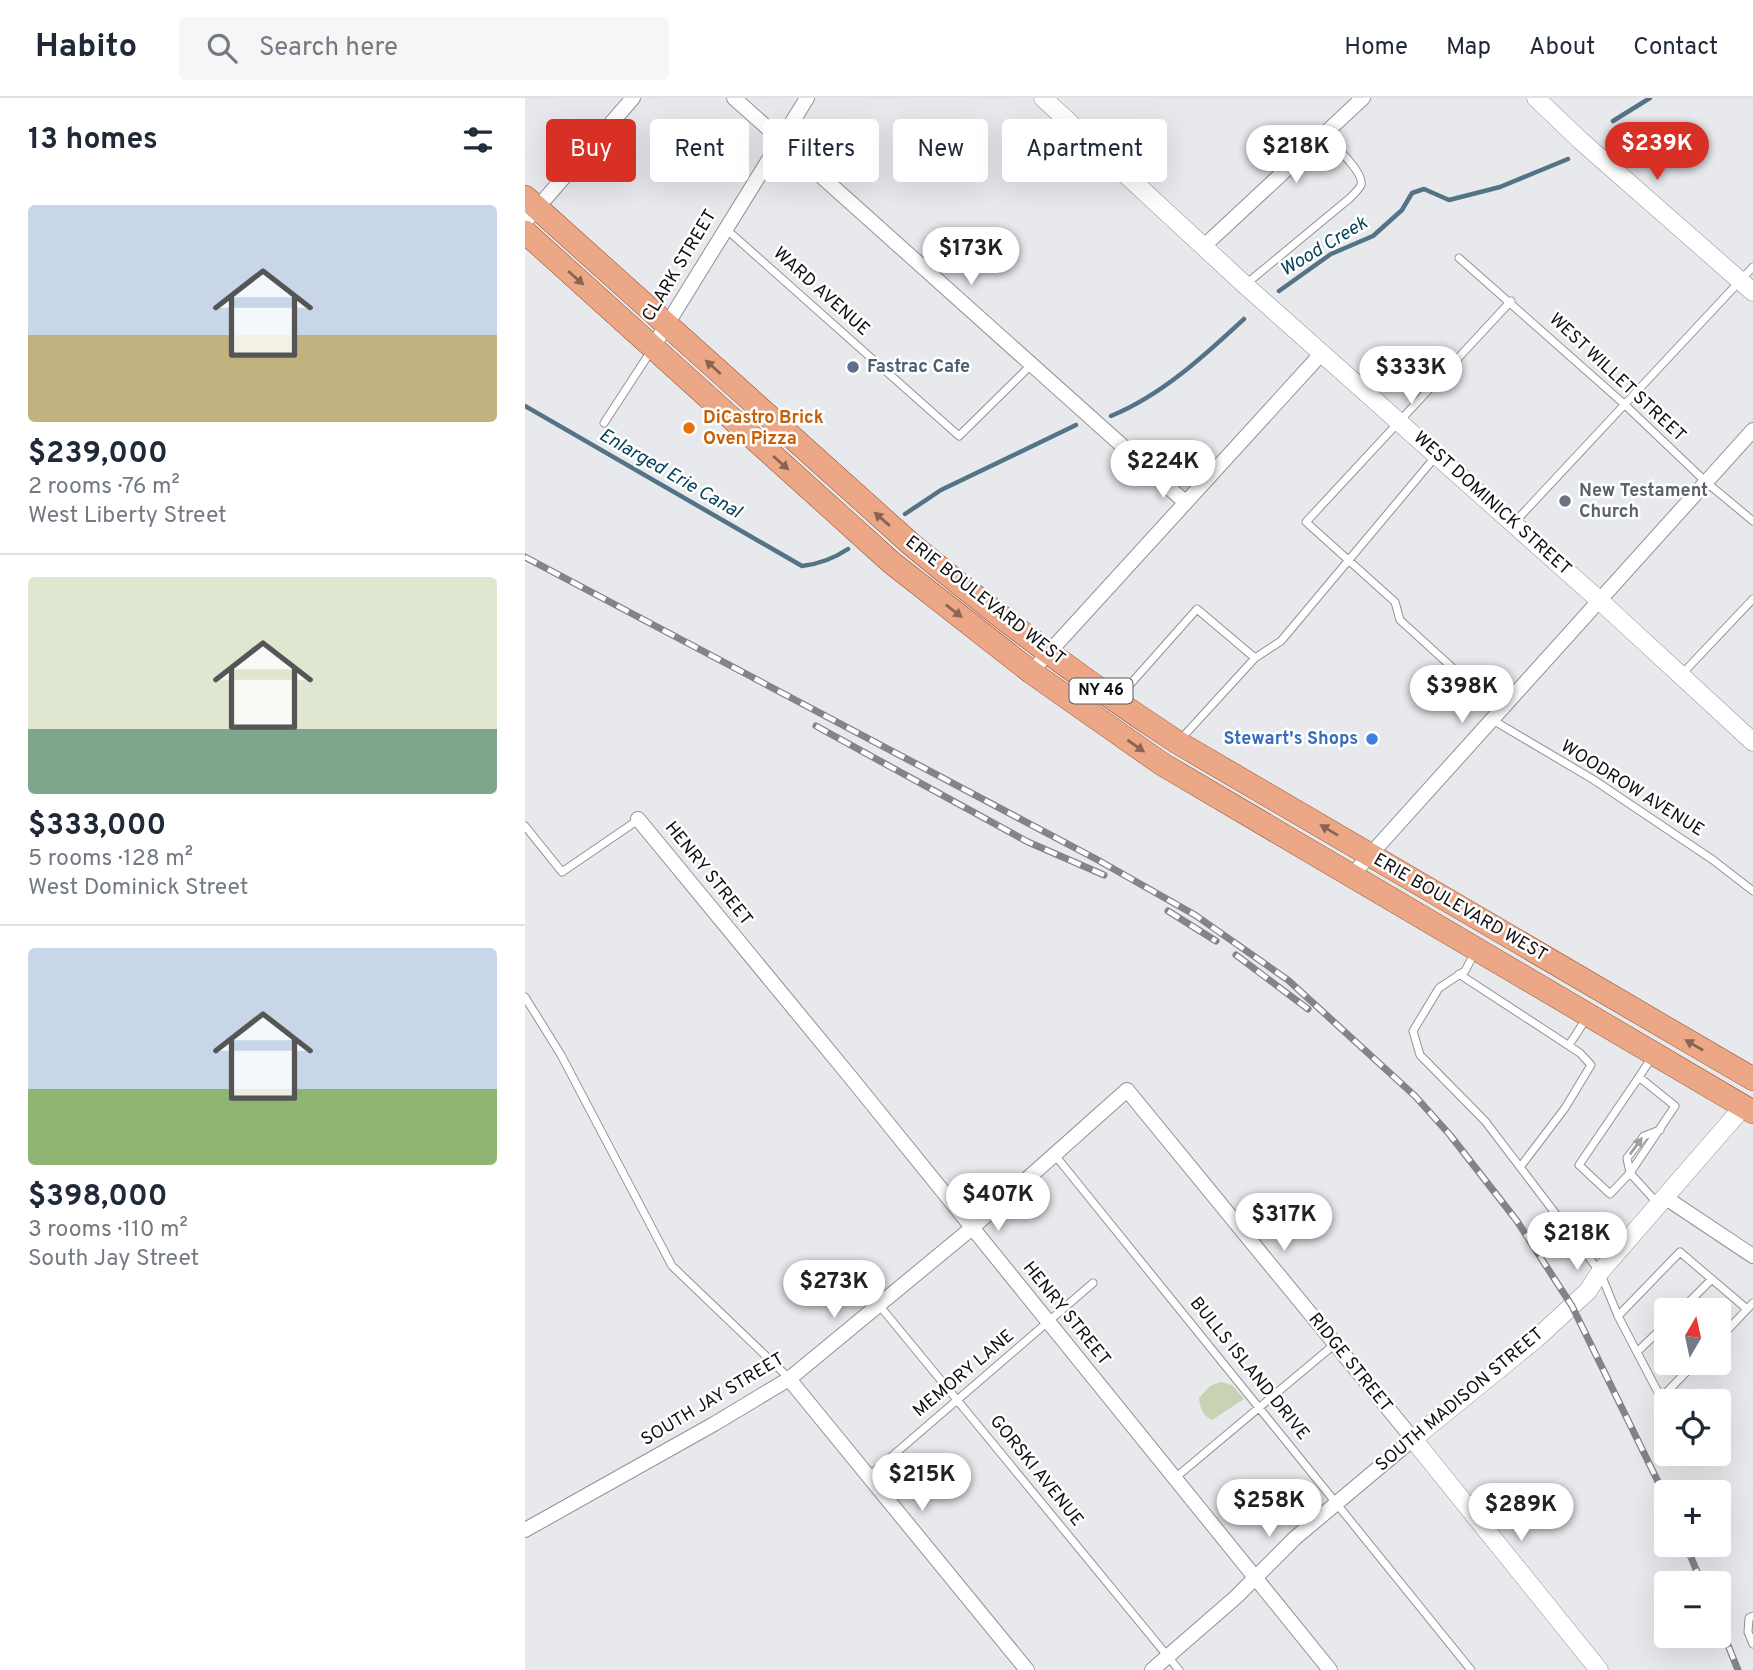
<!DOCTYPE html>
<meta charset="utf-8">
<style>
:root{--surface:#fff;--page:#f6f6f7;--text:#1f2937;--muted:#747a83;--line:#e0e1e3;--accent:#d93025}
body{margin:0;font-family:Overpass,sans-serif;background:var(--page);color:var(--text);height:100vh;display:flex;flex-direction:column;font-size:26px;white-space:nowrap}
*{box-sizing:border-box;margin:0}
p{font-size:23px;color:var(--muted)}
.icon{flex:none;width:38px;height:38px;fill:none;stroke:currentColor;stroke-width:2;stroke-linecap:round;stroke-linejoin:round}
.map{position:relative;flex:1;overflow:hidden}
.side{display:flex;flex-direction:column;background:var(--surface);width:525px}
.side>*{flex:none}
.banner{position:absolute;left:21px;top:21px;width:665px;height:63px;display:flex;gap:14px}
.needle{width:46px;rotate:9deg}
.controls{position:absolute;left:1129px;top:1200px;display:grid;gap:14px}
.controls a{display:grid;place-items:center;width:77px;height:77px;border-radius:7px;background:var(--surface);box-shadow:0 7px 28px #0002;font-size:35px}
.price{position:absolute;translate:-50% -60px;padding:0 16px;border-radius:24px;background:#fff;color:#222;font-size:23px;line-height:46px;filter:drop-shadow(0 2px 4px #0008)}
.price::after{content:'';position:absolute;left:50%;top:42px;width:21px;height:16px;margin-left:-10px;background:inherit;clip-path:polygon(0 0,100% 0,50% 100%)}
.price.active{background:var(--accent);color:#fff}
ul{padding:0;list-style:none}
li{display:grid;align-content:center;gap:14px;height:371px;padding:0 28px}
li+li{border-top:2px solid var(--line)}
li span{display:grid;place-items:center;height:217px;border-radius:7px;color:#555}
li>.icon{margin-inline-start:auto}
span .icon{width:126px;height:126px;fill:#fffc;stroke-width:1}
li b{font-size:30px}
h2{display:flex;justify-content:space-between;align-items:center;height:84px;padding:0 28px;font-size:30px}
.chip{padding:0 24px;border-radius:7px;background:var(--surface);box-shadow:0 7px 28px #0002;font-size:24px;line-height:63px}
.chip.active{background:var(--accent);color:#fff}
header{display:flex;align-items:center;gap:42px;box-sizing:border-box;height:98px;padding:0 35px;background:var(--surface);border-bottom:2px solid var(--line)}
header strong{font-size:33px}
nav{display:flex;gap:38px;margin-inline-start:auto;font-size:24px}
.search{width:490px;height:63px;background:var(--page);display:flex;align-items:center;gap:18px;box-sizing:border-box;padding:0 24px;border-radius:7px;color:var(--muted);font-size:26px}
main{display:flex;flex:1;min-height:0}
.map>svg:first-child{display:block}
</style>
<header>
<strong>Habito</strong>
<div class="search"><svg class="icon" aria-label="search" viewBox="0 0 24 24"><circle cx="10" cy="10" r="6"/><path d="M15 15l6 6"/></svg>Search here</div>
<nav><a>Home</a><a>Map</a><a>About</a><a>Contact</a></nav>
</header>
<main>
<section class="side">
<h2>13 homes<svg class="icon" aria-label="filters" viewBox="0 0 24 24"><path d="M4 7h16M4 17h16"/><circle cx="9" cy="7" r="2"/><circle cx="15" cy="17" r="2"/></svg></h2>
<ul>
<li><span style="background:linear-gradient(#c9d6e8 60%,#c2b280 0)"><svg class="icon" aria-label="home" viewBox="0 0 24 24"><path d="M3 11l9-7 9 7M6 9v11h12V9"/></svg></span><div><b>$239,000</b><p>2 rooms · 76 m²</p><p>West Liberty Street</p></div></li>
<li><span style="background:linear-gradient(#dfe7d0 70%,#7fa58c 0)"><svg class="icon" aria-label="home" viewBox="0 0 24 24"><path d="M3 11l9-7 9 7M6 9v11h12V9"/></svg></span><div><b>$333,000</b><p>5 rooms · 128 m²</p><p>West Dominick Street</p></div></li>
<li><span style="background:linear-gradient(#c9d6e8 65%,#8fb573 0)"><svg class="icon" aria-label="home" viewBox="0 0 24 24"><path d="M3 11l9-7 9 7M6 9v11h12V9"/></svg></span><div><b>$398,000</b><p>3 rooms · 110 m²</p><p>South Jay Street</p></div></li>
</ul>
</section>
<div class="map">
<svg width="1228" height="1572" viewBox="0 0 1228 1572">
<rect width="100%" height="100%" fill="#e7e9ed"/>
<path fill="#c9d2b3" d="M696 1284 707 1287 719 1301 687 1322C678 1318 675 1310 674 1300L685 1288Z"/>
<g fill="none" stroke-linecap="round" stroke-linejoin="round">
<path stroke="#547384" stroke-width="4.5" d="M1088 23 1125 0
M754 193 806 156 848 138 877 112 887 95 899 91 924 102 975 89 1043 61
M0 308 277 468C295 466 308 461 323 451
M586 318C637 297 679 258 719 221
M380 416 416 392 551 327"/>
<defs>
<path id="service" d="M201 131 434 338 506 267
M934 160 1098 305 1181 384 1228 423
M721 186 825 100C828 97 834 91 836 87 840 75 808 46 799 37
M79 325 126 253
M988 426 1228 169
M1156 577 1228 501
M593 600 672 511 730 560 756 543 911 358
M974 612 875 522 870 504 781 424 986 203
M966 621 1069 682 1188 762 1228 793
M655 642 730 560
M0 728 37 774 113 722
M950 854 940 873 914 890 888 933 895 957 960 1023 1075 1174 1093 1218 1136 1300 1170 1265
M934 876 1055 955 1066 967 1040 1010 996 1068
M0 899 36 957 147 1168 264 1280
M1044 947 1061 921
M1114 979 1127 959
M529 1056 946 1572
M1134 1107 1105 1075 1150 1008 1114 979 1054 1067 1085 1096 1105 1075 1102 1060 1119 1038 1135 1032
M354 1207 654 1572
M1155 1213 1187 1181
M1093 1218 1155 1154 1222 1211
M1194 1241 1228 1205
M1112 1254 1141 1226
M344 1378 568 1185
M650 1380 810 1246
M1228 1518 1224 1520 1223 1534 1228 1546"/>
<path id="minor" d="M209 0 660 404
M0 124 108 0
M679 148 838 0
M128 249 282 0
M506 574 797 255
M113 721 327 981 805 1572
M827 777 1228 332
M1141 1100 1228 1158
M264 1281 502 1572
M0 1432 189 1326 264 1281 447 1130 602 992 888 1341 770 1440 711 1499 627 1572"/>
<path id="tertiary" d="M518 0 720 187 1074 502 1228 644
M1011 0 1056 43 1228 194
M1074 1572 888 1341 1011 1241 1063 1193 1075 1174 1219 1008"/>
<path id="primary" d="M0 99 387 447C472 518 560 584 652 644L1228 981
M0 134 367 465 506 574 637 666 1228 1014"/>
</defs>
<use href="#service" stroke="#909296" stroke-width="9"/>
<use href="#minor" stroke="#909296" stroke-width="16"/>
<use href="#tertiary" stroke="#909296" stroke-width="19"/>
<use href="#primary" stroke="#974d29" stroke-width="24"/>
<use href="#service" stroke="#fff" stroke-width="7"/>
<use href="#minor" stroke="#fff" stroke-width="14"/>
<use href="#tertiary" stroke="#fff" stroke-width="18"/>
<use href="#primary" stroke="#eca886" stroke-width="23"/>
<defs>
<path id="rail" d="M0 459 571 761 670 817 763 882 890 998 925 1037 992 1123 1047 1208 1141 1400
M291 628 503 744 579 777
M643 813 691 843
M711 857 783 911
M1161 1447 1177 1486
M1194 1525 1213 1572"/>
</defs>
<use href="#rail" stroke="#828487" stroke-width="7"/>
<use href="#rail" stroke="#fff" stroke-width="4.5" stroke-dasharray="13" stroke-linecap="butt"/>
</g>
<defs><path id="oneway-solid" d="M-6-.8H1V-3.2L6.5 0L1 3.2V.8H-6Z" transform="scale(1.75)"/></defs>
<g fill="#896452">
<use href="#oneway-solid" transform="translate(51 180) rotate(42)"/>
<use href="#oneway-solid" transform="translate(188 269) rotate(-138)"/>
<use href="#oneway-solid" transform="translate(256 365) rotate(42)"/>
<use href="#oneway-solid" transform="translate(357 421) rotate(-139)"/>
<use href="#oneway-solid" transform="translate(429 513) rotate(38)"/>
<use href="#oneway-solid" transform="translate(611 648) rotate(35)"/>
<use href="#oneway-solid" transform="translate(804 732) rotate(-149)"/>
<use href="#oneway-solid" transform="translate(1169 947) rotate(-150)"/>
</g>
<use fill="#9f9fa0" href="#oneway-solid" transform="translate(1111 1048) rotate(-54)"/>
<circle fill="#5c6f8a" stroke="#fff" stroke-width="2.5" cx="328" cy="269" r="7"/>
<circle fill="#e8710a" stroke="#fff" stroke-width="2.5" cx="164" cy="330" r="7"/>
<circle fill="#6b7280" stroke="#fff" stroke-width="2.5" cx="1040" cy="403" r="7"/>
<circle fill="#3f7fe0" stroke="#fff" stroke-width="2.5" cx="847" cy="641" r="7"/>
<g text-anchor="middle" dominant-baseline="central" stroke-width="5" stroke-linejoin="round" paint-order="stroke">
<rect fill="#fff" stroke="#575859" stroke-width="2" x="544.5" y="580.5" width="63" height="25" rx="5"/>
<g font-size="16" font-weight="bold" fill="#0f1012">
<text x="576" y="593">NY 46</text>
</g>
<g font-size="18" fill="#0f1012" stroke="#fff">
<text transform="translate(155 168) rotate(-59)">CLARK STREET</text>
<text transform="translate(296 194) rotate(42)">WARD AVENUE</text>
<text transform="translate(1092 280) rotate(43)">WEST WILLET STREET</text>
<text transform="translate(967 406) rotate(42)">WEST DOMINICK STREET</text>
<text transform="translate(460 503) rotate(38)">ERIE BOULEVARD WEST</text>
<text transform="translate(1107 691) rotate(32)">WOODROW AVENUE</text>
<text transform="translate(183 776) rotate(51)">HENRY STREET</text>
<text transform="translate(935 810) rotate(30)">ERIE BOULEVARD WEST</text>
<text transform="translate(541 1216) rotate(51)">HENRY STREET</text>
<text transform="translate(825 1265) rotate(51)">RIDGE STREET</text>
<text transform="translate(724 1271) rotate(51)">BULLS ISLAND DRIVE</text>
<text transform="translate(439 1276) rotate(-40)">MEMORY LANE</text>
<text transform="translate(188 1302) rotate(-31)">SOUTH JAY STREET</text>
<text transform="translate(935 1302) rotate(-40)">SOUTH MADISON STREET</text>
<text transform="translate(511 1373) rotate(51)">GORSKI AVENUE</text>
</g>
<g font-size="18" font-weight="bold" fill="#4e5e75" stroke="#fff" text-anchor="start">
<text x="342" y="269">Fastrac Cafe</text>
</g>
<g font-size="18" font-weight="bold" fill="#c56008" stroke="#fff" text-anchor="start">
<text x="178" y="320">DiCastro Brick<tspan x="178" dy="21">Oven Pizza</tspan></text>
</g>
<g font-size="18" font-weight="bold" fill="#5b616d" stroke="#fff" text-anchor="start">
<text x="1054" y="393">New Testament<tspan x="1054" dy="21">Church</tspan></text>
</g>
<g font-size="18" font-weight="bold" fill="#366cbe" stroke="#fff" text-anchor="end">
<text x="833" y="641">Stewart's Shops</text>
</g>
<g font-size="19" font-style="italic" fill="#08445d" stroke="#fff">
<text transform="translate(799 149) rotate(-31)">Wood Creek</text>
<text transform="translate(145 376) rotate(30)">Enlarged Erie Canal</text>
</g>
</g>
</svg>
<div class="controls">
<a><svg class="needle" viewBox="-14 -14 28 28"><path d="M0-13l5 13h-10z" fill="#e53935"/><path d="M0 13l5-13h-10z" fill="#747a83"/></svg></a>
<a><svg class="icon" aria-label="locate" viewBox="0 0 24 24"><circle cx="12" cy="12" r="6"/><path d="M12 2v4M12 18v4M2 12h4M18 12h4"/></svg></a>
<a>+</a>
<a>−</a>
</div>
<b class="price active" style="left:1132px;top:84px">$239K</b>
<b class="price" style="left:771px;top:87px">$218K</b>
<b class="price" style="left:446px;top:189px">$173K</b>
<b class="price" style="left:886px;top:308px">$333K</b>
<b class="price" style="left:638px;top:402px">$224K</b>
<b class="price" style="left:937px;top:627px">$398K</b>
<b class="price" style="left:473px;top:1135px">$407K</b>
<b class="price" style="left:759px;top:1155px">$317K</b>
<b class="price" style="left:1052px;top:1174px">$218K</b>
<b class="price" style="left:309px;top:1222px">$273K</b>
<b class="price" style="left:397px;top:1415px">$215K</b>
<b class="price" style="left:744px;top:1441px">$258K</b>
<b class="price" style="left:996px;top:1445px">$289K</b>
<div class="banner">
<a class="chip active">Buy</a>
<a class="chip">Rent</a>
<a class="chip">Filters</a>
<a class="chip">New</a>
<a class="chip">Apartment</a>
</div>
</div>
</main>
